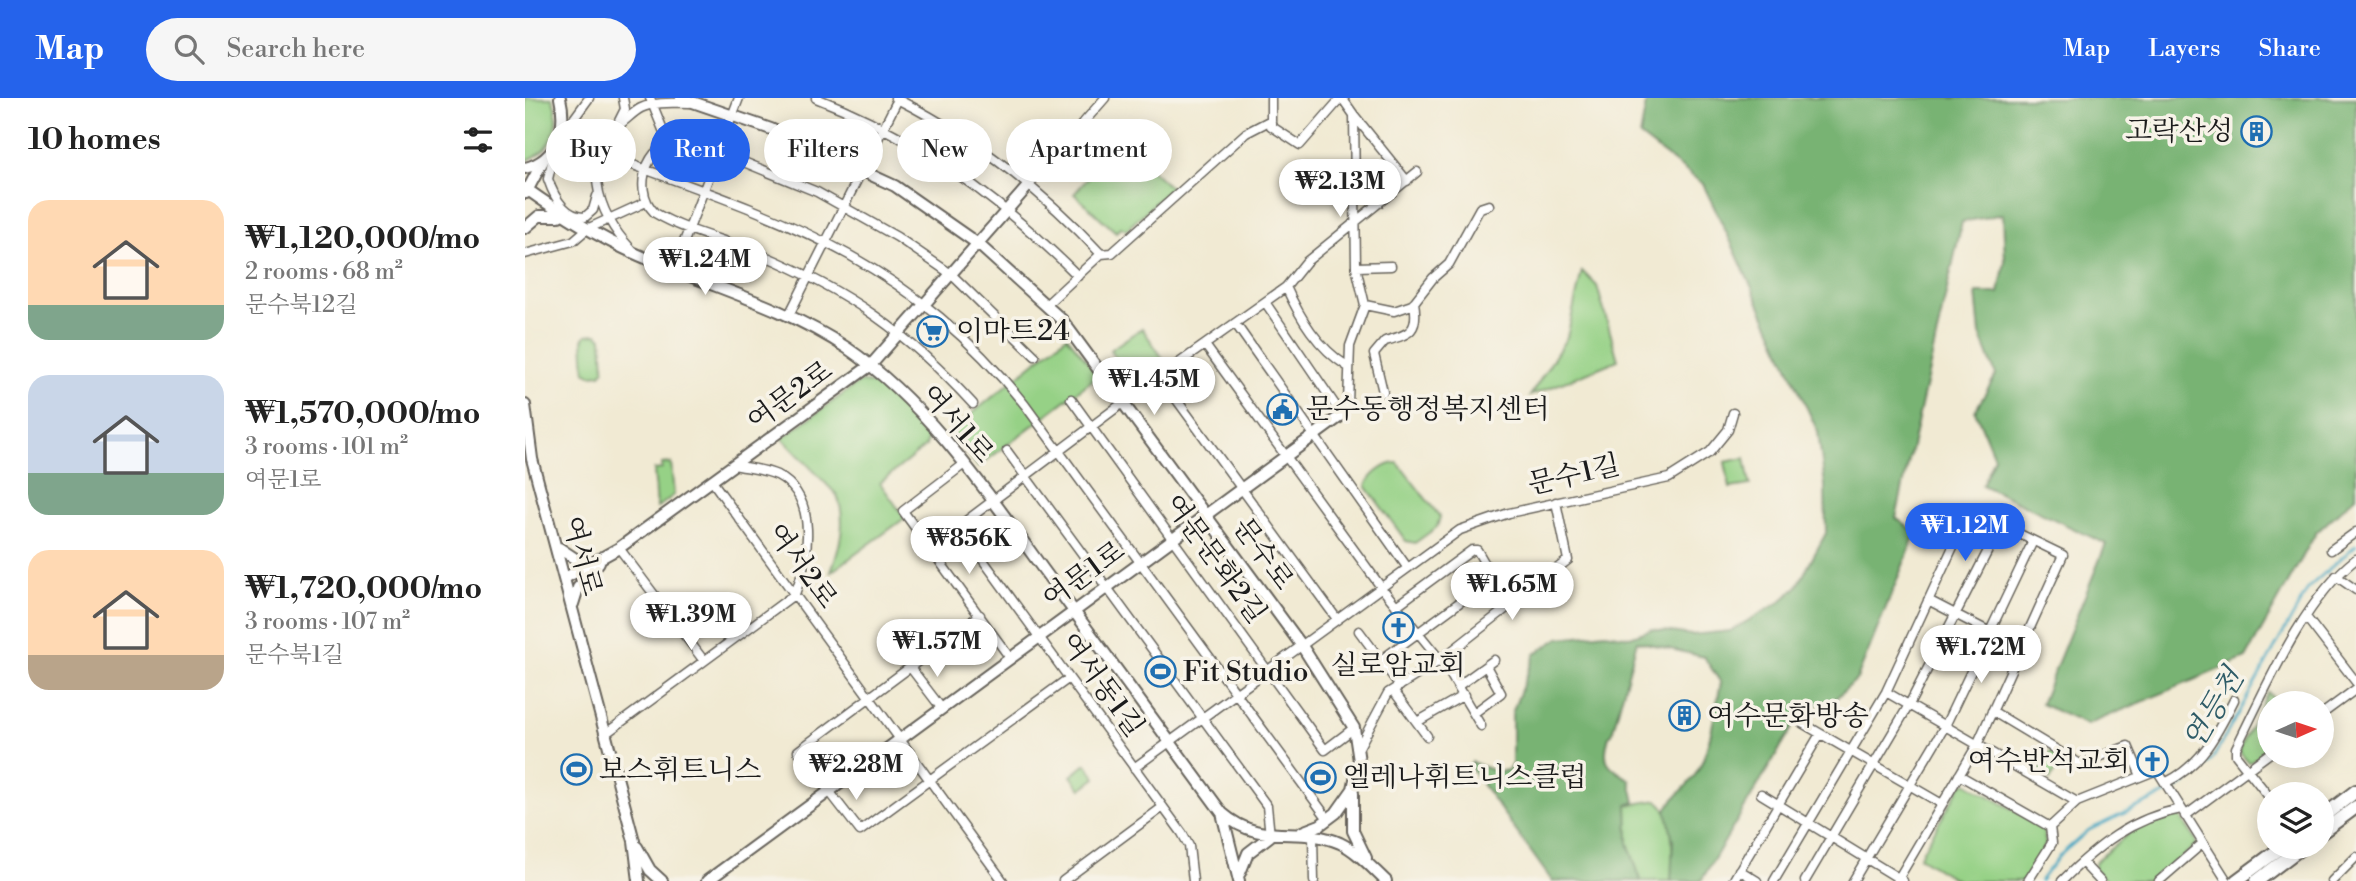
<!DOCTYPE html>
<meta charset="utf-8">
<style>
:root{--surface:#fff;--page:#f6f6f6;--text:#222;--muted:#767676;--accent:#2563eb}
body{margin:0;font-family:"Libre Bodoni","Noto Serif KR",serif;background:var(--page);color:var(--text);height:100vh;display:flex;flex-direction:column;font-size:26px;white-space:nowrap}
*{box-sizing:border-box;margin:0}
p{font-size:23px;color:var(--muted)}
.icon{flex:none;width:38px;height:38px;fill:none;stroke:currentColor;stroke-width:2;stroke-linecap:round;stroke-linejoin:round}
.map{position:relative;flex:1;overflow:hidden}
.sheet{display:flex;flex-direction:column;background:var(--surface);width:525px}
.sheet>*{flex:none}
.banner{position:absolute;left:21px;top:21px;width:665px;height:63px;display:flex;gap:14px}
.needle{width:46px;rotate:87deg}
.buttons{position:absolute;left:1732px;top:593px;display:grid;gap:14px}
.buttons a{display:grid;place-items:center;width:77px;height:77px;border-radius:50%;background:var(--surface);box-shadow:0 4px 18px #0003;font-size:35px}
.price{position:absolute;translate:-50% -60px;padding:0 16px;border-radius:24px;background:#fff;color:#222;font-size:23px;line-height:46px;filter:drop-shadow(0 2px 4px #0008)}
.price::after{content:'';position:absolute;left:50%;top:42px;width:21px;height:16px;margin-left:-10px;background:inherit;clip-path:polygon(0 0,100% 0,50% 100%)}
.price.active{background:var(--accent);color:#fff}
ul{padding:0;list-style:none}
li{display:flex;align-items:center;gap:21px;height:175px;padding:0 28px}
li span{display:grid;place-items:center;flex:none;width:196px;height:140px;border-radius:21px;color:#555}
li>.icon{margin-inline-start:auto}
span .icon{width:84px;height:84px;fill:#fffc;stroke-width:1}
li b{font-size:30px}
h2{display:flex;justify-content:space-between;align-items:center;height:84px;padding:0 28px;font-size:30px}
.pill{padding:0 24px;border-radius:32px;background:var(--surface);box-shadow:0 4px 18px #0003;font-size:24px;line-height:63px}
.pill.active{background:var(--accent);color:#fff}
header{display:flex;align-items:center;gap:42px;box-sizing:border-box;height:98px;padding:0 35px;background:var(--accent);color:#fff}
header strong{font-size:33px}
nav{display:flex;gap:38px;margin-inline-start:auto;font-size:24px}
.search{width:490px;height:63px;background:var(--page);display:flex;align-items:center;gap:18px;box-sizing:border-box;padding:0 24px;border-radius:38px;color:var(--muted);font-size:26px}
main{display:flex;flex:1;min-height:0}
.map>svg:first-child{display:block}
</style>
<header>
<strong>Map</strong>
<div class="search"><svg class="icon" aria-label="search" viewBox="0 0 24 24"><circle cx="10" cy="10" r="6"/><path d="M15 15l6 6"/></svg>Search here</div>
<nav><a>Map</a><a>Layers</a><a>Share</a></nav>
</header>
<main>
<section class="sheet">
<h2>10 homes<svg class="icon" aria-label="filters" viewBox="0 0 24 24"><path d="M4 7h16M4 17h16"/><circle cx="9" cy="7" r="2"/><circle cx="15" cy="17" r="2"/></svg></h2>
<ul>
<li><span style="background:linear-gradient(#ffd9b3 75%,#7fa58c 0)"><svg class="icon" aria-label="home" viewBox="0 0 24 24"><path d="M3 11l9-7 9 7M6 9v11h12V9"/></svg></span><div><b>₩1,120,000/mo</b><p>2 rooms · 68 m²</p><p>문수북12길</p></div></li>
<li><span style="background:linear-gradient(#c9d6e8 70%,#7fa58c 0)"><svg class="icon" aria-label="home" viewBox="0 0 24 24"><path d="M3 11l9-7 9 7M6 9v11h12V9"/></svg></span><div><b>₩1,570,000/mo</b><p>3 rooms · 101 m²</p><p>여문1로</p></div></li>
<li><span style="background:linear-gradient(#ffd9b3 75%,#b9a48a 0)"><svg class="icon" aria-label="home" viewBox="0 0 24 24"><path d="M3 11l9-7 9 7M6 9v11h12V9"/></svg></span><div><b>₩1,720,000/mo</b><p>3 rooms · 107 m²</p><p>문수북1길</p></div></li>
</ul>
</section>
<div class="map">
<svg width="1831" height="783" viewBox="0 0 1831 783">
<rect width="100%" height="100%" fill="#f7f3e8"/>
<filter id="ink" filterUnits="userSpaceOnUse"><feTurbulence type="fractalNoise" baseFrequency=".0143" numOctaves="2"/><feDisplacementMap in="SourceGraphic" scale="14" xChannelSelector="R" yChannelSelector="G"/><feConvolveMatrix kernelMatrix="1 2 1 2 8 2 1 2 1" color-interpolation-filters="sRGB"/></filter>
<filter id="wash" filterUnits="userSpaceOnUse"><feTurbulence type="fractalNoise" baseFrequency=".00686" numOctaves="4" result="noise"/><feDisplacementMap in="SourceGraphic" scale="28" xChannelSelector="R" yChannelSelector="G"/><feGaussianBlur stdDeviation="1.57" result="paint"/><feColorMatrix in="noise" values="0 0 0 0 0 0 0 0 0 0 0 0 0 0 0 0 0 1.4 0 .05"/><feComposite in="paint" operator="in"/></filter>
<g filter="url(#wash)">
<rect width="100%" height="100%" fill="#f1ead3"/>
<path fill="#96d186" stroke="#597651" stroke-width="2" d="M0 0H27C38 25 27 54 0 63Z
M589 37 646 90 601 132 596 129 591 134 549 96 580 61 574 54Z
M1057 173 1072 188 1093 262 1005 298 1042 239Z
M617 230 641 265 609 287 585 252Z
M72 236 77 240 79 271 76 276 65 277 60 274 58 242 61 237Z
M542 238 574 277 453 369 426 333Z
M335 284C363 283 385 318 403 336L401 348 355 385 380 420 306 474C315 449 322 423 312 397L257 340Z
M1220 360 1225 387 1205 390 1200 364Z
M146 365 149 397 132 410 129 372 137 371V366Z
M873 365 915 419 912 429 890 445 881 443 841 388C844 377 861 364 873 365Z
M1743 594 1752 605 1745 606V650L1724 665 1715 655 1716 648Z
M1526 653 1538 659 1525 682 1513 675Z
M561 666 571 680 556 691 546 678Z
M1441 685 1517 728 1521 746 1499 783H1433L1394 759 1436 687Z
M1133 702 1146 720 1148 775 1146 783H1116L1103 745 1102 707Z
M1654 717 1671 742V747L1630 783H1581L1570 772V764L1616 725Z"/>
<path fill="#78b373" stroke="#4a6848" stroke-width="2" d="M1122 0H1831V398L1791 435 1721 560 1562 627 1516 606 1581 446 1457 387 1469 359 1450 313 1471 277 1455 236 1451 195H1474L1480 163 1478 116 1437 124 1371 420 1391 435 1332 581 1310 601 1279 610 1176 783H1146L1148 742 1141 711C1150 698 1162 689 1170 677 1185 656 1190 610 1196 585L1179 559 1112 543 1087 636 1084 638C1076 666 1083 667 1105 682L1110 704 1102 707 1103 745 1116 783H1027L945 669 947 664 972 674 983 672 987 666V615L1010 556 1034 540 1081 535 1105 539 1127 531 1166 537 1205 533 1255 504 1272 489 1301 435 1300 387 1293 334 1206 144 1178 86 1115 38Z"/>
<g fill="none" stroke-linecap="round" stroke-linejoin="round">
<path stroke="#43a7c3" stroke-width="2.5" d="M1515 783 1534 758 1564 732 1659 687 1687 662 1784 489 1831 447"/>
</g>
</g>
<g filter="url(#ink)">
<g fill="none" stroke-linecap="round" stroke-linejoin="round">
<defs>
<path id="street" d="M125 0 143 44
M291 0C391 38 478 103 553 178
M370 0C448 39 517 92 576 156
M746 0V28L775 47 816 0
M829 17 882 83
M94 23 100 11 98 0
M37 37 64 0
M30 52 23 81C29 99 39 119 60 119L68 112 72 98
M75 55C250 119 378 155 500 307L803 721
M504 87 580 0
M106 151C71 115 54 58 99 23 104 19 110 13 116 10 131 3 149 5 164 5
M0 156 48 143 62 131 121 104
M831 169 866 168
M149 170 214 0
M761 189C775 220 793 250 822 268
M740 204 817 317 823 305 825 248 840 207 831 169 829 17 817 0
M522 206 576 156 587 155 721 35 746 22
M840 207 869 213 887 207 908 180 924 166 955 110 964 107
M264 217 373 1
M710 225 882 469
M680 247 856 489 921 569 956 628
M635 279 812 521
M858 294 849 256 860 243C885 236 894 234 889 204
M546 301 800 652 829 630
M448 306C383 235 324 193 235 156 201 142 162 134 130 115 103 89 126 36 165 42L292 94 372 139 426 176 510 258
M482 353 742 708 745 738
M438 367 378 413 485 560
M187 383 478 783
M434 429 657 735 664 748 668 783
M94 450 179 563
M405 450 599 304 761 189 781 164 892 74
M1806 452 1831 434
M1811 478 1831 492
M1403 502 1496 550
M455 517 273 653 335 733 544 580
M1781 519 1831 584
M834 533 875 588
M856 562 961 485 960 466 952 452H947L871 508
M385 569 417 611
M933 588 969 562
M868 592 902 638
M1361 594 1552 704
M1467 613 1555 666 1603 648 1616 678
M949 615 976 595 961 568
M1797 616 1831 591
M892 624 939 597
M1277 625 1417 706
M80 636 270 496C284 460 294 399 252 377 239 371 223 370 209 367
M833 651 863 595 914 563 1043 462 1031 404
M609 670 935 432 984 415 1144 380 1185 354 1203 332 1208 315
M1434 677 1525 729
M1640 685C1676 668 1692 636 1709 602
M1236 696 1378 783
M1745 700 1711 657V650C1741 590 1778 502 1831 461
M1660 718 1745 655
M1525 729 1552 704 1632 672 1702 783
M788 738 789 783
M1557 764 1575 783
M1214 772 1232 783
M538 783 638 709
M1208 783 1295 636
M1249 783 1361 594 1445 412
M1280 783 1384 607 1476 427
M1328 783 1420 628 1508 443
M1372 783 1452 647 1538 457 1441 410
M1503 783 1527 745 1525 729
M1537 783C1572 748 1607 720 1656 711
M1634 783 1678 745
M1807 783 1831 759"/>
<path id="secondary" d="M156 0 246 31 370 88 453 146 537 222 777 548 829 630 834 663 828 691 811 715 795 727 777 734
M0 70C33 62 42 29 35 0
M0 90C35 115 69 137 109 155 180 187 256 206 322 250 400 303 463 395 518 471 578 552 637 634 697 715 737 750 771 726 815 745 832 753 847 770 861 783
M1 95 18 63
M0 130 14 118H34
M0 307 7 361 109 743 114 783
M34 450 58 466 74 464 53 490 48 506
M40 480 94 450 346 267 504 87
M828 695V733L841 760
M697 715 714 783
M112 749 125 772 137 783
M715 775 723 755 745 738
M182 783 817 317"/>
<path id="primary" d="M1797 719 1831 693
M1797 734 1831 709
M1711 783 1757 749
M1732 783 1777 749"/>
</defs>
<use href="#street" stroke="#67645c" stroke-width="11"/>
<use href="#secondary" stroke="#67645c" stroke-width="14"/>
<use href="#primary" stroke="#67645c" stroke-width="16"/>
<use href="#street" stroke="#fff" stroke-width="8"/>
<use href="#secondary" stroke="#fff" stroke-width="10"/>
<use href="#primary" stroke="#fff" stroke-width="12"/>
</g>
</g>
<defs>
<symbol id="building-ring" viewBox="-11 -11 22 22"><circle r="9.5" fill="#f7f3e8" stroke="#1f6fb2" stroke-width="1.5"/><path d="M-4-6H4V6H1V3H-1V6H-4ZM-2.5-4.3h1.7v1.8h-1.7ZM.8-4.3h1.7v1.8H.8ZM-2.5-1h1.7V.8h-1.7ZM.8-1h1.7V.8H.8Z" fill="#1f6fb2"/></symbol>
<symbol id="supermarket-ring" viewBox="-11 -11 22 22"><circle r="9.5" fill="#f7f3e8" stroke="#1f6fb2" stroke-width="1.5"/><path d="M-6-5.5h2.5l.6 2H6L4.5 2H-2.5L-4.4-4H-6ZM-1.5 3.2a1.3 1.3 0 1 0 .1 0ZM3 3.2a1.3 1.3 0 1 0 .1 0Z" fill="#1f6fb2"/></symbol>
<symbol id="civic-ring" viewBox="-11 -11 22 22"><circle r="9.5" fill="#f7f3e8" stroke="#1f6fb2" stroke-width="1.5"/><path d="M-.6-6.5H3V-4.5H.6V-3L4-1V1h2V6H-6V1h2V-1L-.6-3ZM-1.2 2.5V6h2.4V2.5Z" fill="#1f6fb2"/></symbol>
<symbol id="church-ring" viewBox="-11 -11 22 22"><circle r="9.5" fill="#f7f3e8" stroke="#1f6fb2" stroke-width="1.5"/><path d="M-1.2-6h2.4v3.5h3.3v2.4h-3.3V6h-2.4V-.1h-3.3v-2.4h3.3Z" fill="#1f6fb2"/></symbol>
<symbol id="stadium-ring" viewBox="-11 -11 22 22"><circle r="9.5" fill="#f7f3e8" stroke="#1f6fb2" stroke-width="1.5"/><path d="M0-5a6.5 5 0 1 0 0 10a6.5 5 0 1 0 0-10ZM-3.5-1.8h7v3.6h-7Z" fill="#1f6fb2"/></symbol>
</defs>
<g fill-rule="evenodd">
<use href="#building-ring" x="1714" y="16" width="35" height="35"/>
<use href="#supermarket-ring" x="390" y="216" width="35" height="35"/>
<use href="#civic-ring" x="740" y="294" width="35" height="35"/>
<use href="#church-ring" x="856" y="512" width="35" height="35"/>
<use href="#stadium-ring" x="618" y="556" width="35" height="35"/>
<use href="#building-ring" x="1142" y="600" width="35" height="35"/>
<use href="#church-ring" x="1610" y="646" width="35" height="35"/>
<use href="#stadium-ring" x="34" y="654" width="35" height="35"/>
<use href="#stadium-ring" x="778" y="662" width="35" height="35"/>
</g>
<g text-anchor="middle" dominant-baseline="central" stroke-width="7" stroke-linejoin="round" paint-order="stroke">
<g font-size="28" fill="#1c1c1c" stroke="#f7f3e8" text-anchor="start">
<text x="1708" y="33" text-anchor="end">고락산성</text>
<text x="431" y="233">이마트24</text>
<text x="781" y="311">문수동행정복지센터</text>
<text x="873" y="567" text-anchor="middle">실로암교회</text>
<text x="658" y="574">Fit Studio</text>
<text x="1182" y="618">여수문화방송</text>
<text x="1605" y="663" text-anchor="end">여수반석교회</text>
<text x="74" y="672">보스휘트니스</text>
<text x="818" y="679">엘레나휘트니스클럽</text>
</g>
<g font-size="28" fill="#1c1c1c" stroke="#f7f3e8">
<text transform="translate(265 298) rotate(-36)">여문2로</text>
<text transform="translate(432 326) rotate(49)">여서1로</text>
<text transform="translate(1049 377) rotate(-13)">문수1길</text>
<text transform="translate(738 456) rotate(54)">문수로</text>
<text transform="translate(57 458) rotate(75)">여서로</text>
<text transform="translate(690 461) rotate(54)">여문문화2길</text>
<text transform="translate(277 468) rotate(54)">여서2로</text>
<text transform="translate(559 477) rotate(-36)">여문1로</text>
<text transform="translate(577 587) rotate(54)">여서동1길</text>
</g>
<g font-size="30" font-style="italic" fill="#2e5b67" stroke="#f7f3e8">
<text transform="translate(1689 611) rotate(-59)">연등천</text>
</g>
</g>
</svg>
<div class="buttons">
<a><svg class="needle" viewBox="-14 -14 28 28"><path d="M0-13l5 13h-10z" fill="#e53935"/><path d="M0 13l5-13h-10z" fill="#767676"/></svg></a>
<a><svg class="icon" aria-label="layers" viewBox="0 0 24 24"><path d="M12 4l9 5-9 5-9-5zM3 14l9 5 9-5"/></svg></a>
</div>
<b class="price" style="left:815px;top:121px">₩2.13M</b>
<b class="price" style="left:180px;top:199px">₩1.24M</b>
<b class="price" style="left:629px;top:319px">₩1.45M</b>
<b class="price active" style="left:1440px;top:465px">₩1.12M</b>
<b class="price" style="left:444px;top:478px">₩856K</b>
<b class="price" style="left:987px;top:524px">₩1.65M</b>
<b class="price" style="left:166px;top:554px">₩1.39M</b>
<b class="price" style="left:412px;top:581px">₩1.57M</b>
<b class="price" style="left:1456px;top:587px">₩1.72M</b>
<b class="price" style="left:331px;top:704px">₩2.28M</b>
<div class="banner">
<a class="pill">Buy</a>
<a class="pill active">Rent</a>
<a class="pill">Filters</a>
<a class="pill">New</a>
<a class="pill">Apartment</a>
</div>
</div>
</main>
